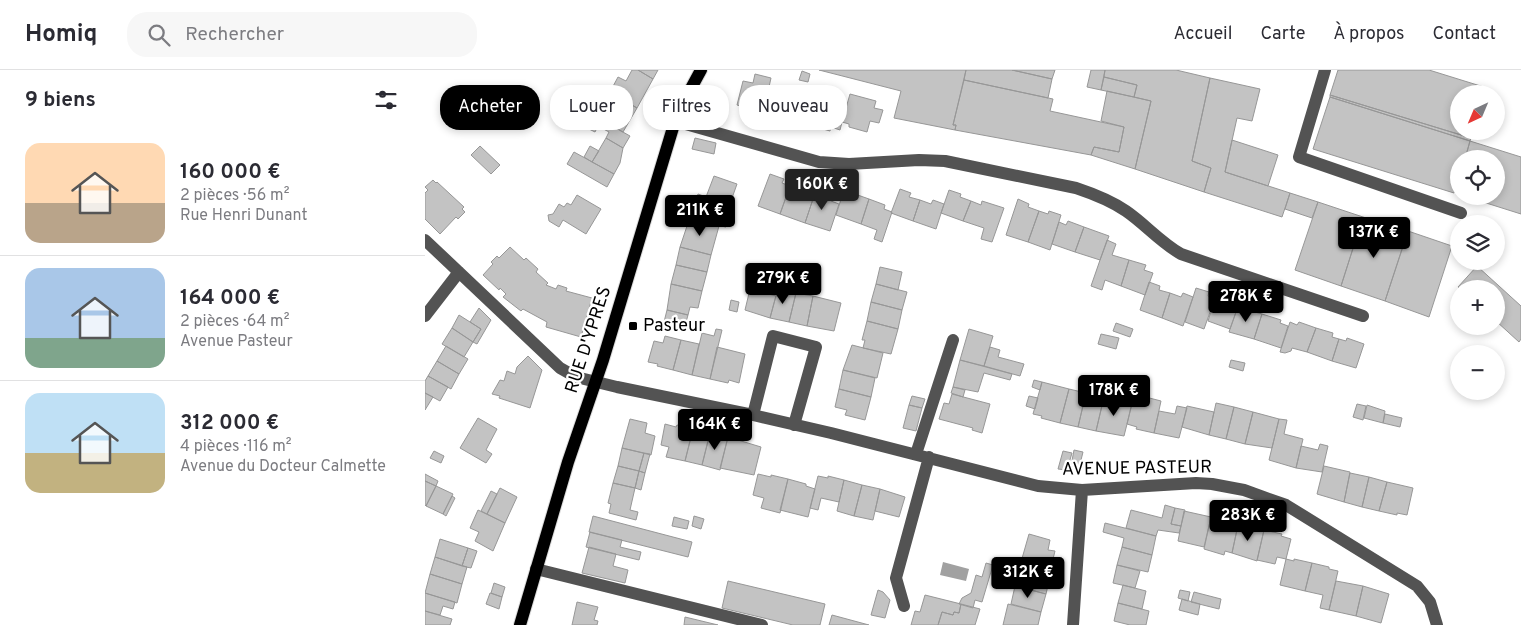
<!DOCTYPE html>
<html lang="fr">
<meta charset="utf-8">
<style>
:root{--surface:#fff;--page:#f7f7f7;--text:#2b2b33;--muted:#7c7c81;--line:#e1e1e2;--accent:#000}
body{margin:0;font-family:Overpass,sans-serif;background:var(--page);color:var(--text);height:100vh;display:flex;flex-direction:column;font-size:19px;white-space:nowrap}
*{box-sizing:border-box;margin:0}
p{font-size:16px;color:var(--muted)}
.icon{flex:none;width:28px;height:28px;fill:none;stroke:currentColor;stroke-width:2;stroke-linecap:round;stroke-linejoin:round}
.map{position:relative;flex:1;overflow:hidden}
.drawer{display:flex;flex-direction:column;background:var(--surface);width:425px}
.drawer>*{flex:none}
.hud{position:absolute;left:15px;top:15px;width:475px;height:45px;display:flex;gap:10px}
.needle{width:32px;rotate:224deg}
.tools{position:absolute;left:1025px;top:15px;display:grid;gap:10px}
.tools a{display:grid;place-items:center;width:55px;height:55px;border-radius:50%;background:var(--surface);box-shadow:0 2px 8px #0003;font-size:25px}
.price{position:absolute;translate:-50% -42px;padding:0 11px;border-radius:5px;background:var(--accent);color:#fff;font-size:16px;line-height:32px;filter:drop-shadow(0 1px 2px #0008)}
.price::after{content:'';position:absolute;left:50%;top:30px;width:15px;height:11px;margin-left:-8px;background:inherit;clip-path:polygon(0 0,100% 0,50% 100%)}
.price.on{background:#222;color:#fff}
ul{padding:0;list-style:none}
li{display:flex;align-items:center;gap:15px;height:125px;padding:0 25px}
li+li{border-top:1px solid var(--line)}
li span{display:grid;place-items:center;flex:none;width:140px;height:100px;border-radius:15px;color:#555}
li>.icon{margin-inline-start:auto}
span .icon{width:60px;height:60px;fill:#fffc;stroke-width:1}
li b{font-size:21px}
h2{display:flex;justify-content:space-between;align-items:center;height:60px;padding:0 25px;font-size:21px}
.chip{padding:0 18px;border-radius:20px;background:var(--surface);box-shadow:0 2px 8px #0003;font-size:18px;line-height:45px}
.chip.on{background:var(--accent);color:#fff}
header{display:flex;align-items:center;gap:30px;box-sizing:border-box;height:70px;padding:0 25px;background:var(--surface);border-bottom:1px solid var(--line)}
header strong{font-size:24px}
nav{display:flex;gap:28px;margin-inline-start:auto;font-size:18px}
.search{width:350px;height:45px;background:var(--page);display:flex;align-items:center;gap:12px;box-sizing:border-box;padding:0 18px;border-radius:20px;color:var(--muted);font-size:19px}
main{display:flex;flex:1;min-height:0}
.map>svg:first-child{display:block}
</style>
<header>
<strong>Homiq</strong>
<div class="search"><svg class="icon" aria-label="search" viewBox="0 0 24 24"><circle cx="10" cy="10" r="6"/><path d="M15 15l6 6"/></svg>Rechercher</div>
<nav><a>Accueil</a><a>Carte</a><a>À propos</a><a>Contact</a></nav>
</header>
<main>
<section class="drawer">
<h2>9 biens<svg class="icon" aria-label="filters" viewBox="0 0 24 24"><path d="M4 7h16M4 17h16"/><circle cx="9" cy="7" r="2"/><circle cx="15" cy="17" r="2"/></svg></h2>
<ul>
<li><span style="background:linear-gradient(#ffd9b3 60%,#b9a48a 0)"><svg class="icon" aria-label="home" viewBox="0 0 24 24"><path d="M3 11l9-7 9 7M6 9v11h12V9"/></svg></span><div><b>160 000 €</b><p>2 pièces · 56 m²</p><p>Rue Henri Dunant</p></div></li>
<li><span style="background:linear-gradient(#a9c7e8 70%,#7fa58c 0)"><svg class="icon" aria-label="home" viewBox="0 0 24 24"><path d="M3 11l9-7 9 7M6 9v11h12V9"/></svg></span><div><b>164 000 €</b><p>2 pièces · 64 m²</p><p>Avenue Pasteur</p></div></li>
<li><span style="background:linear-gradient(#bfe0f5 60%,#c2b280 0)"><svg class="icon" aria-label="home" viewBox="0 0 24 24"><path d="M3 11l9-7 9 7M6 9v11h12V9"/></svg></span><div><b>312 000 €</b><p>4 pièces · 116 m²</p><p>Avenue du Docteur Calmette</p></div></li>
</ul>
</section>
<div class="map">
<svg width="1096" height="555" viewBox="0 0 1096 555">
<rect width="100%" height="100%" fill="#fff"/>
<path fill="#a1a1a1" d="M518 492 544 499 541 511 515 505Z"/>
<path fill="#c3c3c3" stroke="#979797" d="M207 0H213L228 9 212 38 185 22 193 7 201 11Z
M213 0H233L228 9Z
M394 0H541L528 55H531L530 60 469 48 476 21Z
M541 0H587L627 9 623 28 539 10Z
M587 0H630L627 9Z
M666 0H680L676 20 662 17Z
M680 0H751L785 8 767 91 786 98 779 122 710 99 726 31 709 27 712 15 679 7Z
M913 0H1004L1062 18 1060 24H1034V61H1048L1046 68 905 25Z
M377 1 385 4 383 12 374 10Z
M330 4 346 8 344 17 421 38 425 24 451 31 449 38 458 40 454 53 445 51 442 62 424 57V54L417 52 415 60 406 57 405 61 370 51 371 47 355 43 354 47 312 35 318 11 328 13Z
M679 7 712 15 709 27 676 20Z
M785 8 835 19 827 51 812 48 800 102 865 123 857 147 779 122 786 98 767 91Z
M539 10 628 29 625 41 699 57 694 82 669 77 666 85 530 60 531 55H528Z
M174 16 212 38 198 62 163 42 168 34 165 33Z
M682 21 726 31 710 99 666 85 669 77 694 82 699 57 676 51Z
M905 25 1046 68 1045 71 905 27Z
M905 27 1045 71 1040 89H1034V108L1029 123 888 79Z
M171 47 205 66 198 78 181 68 184 62 173 56 170 62 164 59Z
M181 68 198 78 195 93 189 104 167 92Z
M270 68 291 73 289 84 267 79Z
M807 70 853 85 843 116 800 102Z
M1045 71 1096 87V144L1039 126H1071V89H1040Z
M55 76 75 95 66 104 46 85Z
M165 76 174 81 167 92 159 87Z
M149 82 189 104 182 117 142 94Z
M345 104 359 109 357 113 365 116 355 144 333 136Z
M289 106 312 114 301 145 305 147 301 157 264 150 273 124 281 127Z
M8 110 11 113 12 112 39 137 37 139 40 142 33 149 31 147 15 164 0 149V123L3 120 0 117Z
M373 114 391 120 380 153 355 144 365 116 372 119Z
M475 119 486 123 484 127 495 130 488 151 466 143Z
M391 120 408 126 406 131 414 134 405 161 380 153Z
M524 120 536 124 535 127 546 131 538 151 516 143Z
M418 123 425 126 427 123 444 129 436 154 411 145Z
M865 123 893 132 887 148 860 139Z
M152 125 176 139 161 164 138 150 134 157 124 151 123 145 128 144 134 134 139 137 142 133 146 135Z
M444 129 460 135 459 139 467 142 457 172 449 169 452 160 436 154Z
M593 129 604 134 603 137 614 141 603 172 581 165Z
M495 130 506 134 508 130 519 134 511 159 488 151Z
M546 131 556 135 557 131 579 138 567 172 556 169 559 158 538 151Z
M893 132 938 147 916 216 870 200Z
M614 141 623 144 624 141 636 145 625 180 603 172Z
M938 147 983 161 960 231 916 216Z
M264 150 294 156 286 185 255 177Z
M643 151 659 157 650 182 627 174 634 152 641 155Z
M659 157 684 166 675 190 650 182Z
M983 161 1027 176 1004 247 960 231Z
M682 170 691 174 687 185 704 190 696 216 680 210 677 220 666 216Z
M85 177 99 190 101 188 113 199 111 202 123 213 121 215 131 219 133 215 142 218 141 221 167 228 156 267 121 257 122 252 98 239 96 241 78 227 81 224 75 218 74 220 58 205 68 194 66 192 72 186 74 188Z
M255 177 286 185 282 202 251 195Z
M704 190 721 195 719 200 728 203 720 225 696 216Z
M251 195 282 202 277 221 246 214Z
M1052 196 1096 236V269L1094 272 1071 251V219H1035L1033 217Z
M455 197 477 202 473 220 451 214Z
M724 212 735 216 734 220 745 223 737 248 715 240Z
M246 214 277 221 273 238 265 237 263 245 242 240Z
M451 214 482 222 477 240 446 232Z
M353 218 371 223 364 252 345 248Z
M771 218 784 222 783 226 790 228 779 259 760 252Z
M325 219 351 226 345 248 320 240Z
M371 223 388 226 382 256 364 252Z
M745 223 756 227 758 223 768 227 758 256 737 248Z
M388 226 416 233 409 261 382 256Z
M801 227 815 231 805 259 783 251 790 228 800 231Z
M306 230 314 232 312 242 304 240Z
M446 232 477 240 473 259 442 251Z
M54 238 66 250 52 274 48 272 56 259 45 252Z
M812 239 818 241 819 239 837 244 829 269 804 262Z
M242 240 263 245 260 256 239 252Z
M837 244 856 250 855 253 863 256 856 278 829 269Z
M34 245 56 259 48 272 27 258Z
M442 251 473 259 466 284 438 278 440 270H437Z
M865 252 872 255 874 252 891 258 882 282 867 278 866 281 860 283 855 282Z
M691 253 708 259 705 267 688 261Z
M27 258 48 272 39 287 17 274Z
M891 258 908 263 907 267 914 269 907 291 882 282Z
M291 259 297 260 285 309 267 305 277 263 289 266Z
M544 259 568 266 559 296 535 290Z
M676 264 694 268 691 279 673 274Z
M240 266 256 270 248 300 232 296 233 294 223 292 229 271 238 273Z
M922 268 939 274 931 298 907 291 914 269 921 271Z
M256 270 274 274 267 305 248 300Z
M427 275 458 283 452 308 418 300Z
M21 276 43 289 34 304 12 291Z
M292 277 320 284 314 313 304 310 303 313 285 309Z
M565 277 575 280 573 287 599 294 595 306 559 296Z
M103 286 117 300 105 338 74 328 75 326 67 324 75 310 79 311 82 301 90 304 92 297Z
M535 290 587 304 585 310 559 303 553 322 528 317Z
M806 290 820 293 818 301 804 297Z
M12 291 34 304 26 319 3 306Z
M418 300 450 308 446 327 414 319Z
M3 306 23 317 15 331 0 323V311Z
M609 310 617 312 615 320 607 317Z
M617 312 644 319 635 353 616 348 617 346 608 344Z
M528 317 540 320 538 327 526 323Z
M414 319 446 327 440 350 420 345 422 340 410 337Z
M644 319 661 323 653 357 635 353Z
M0 323 8 327 0 340Z
M661 323 679 327 671 361 653 357Z
M527 324 565 334 557 363 547 360 548 358 514 349 519 333 524 334Z
M709 324 736 331 729 363 711 359 712 357 702 354Z
M487 326 500 329 497 338 484 335Z
M604 326 613 328 610 339 601 336Z
M679 327 707 334 699 366 671 361Z
M791 333 809 337 801 369 784 365Z
M932 334 941 336 938 350 928 347Z
M484 335 497 338 491 361 478 358Z
M942 335 960 341 958 353 939 348Z
M752 336 762 338 754 368 729 363 734 341 750 344Z
M762 336 789 342 784 365 757 357Z
M809 337 828 342 820 374 801 369Z
M828 342 854 349 847 378 820 374Z
M960 344 977 348 975 357 958 353Z
M53 348 72 359 61 380 67 384 61 393 35 378Z
M205 349 222 353 220 363 230 366 226 385 197 378Z
M854 349 862 350 859 364 878 369 871 398 844 390Z
M240 354 251 357 252 355 268 359 260 391 241 387 244 377 236 375Z
M268 359 285 363 277 395 260 391Z
M285 363 303 367 295 400 277 395Z
M303 367 336 377 329 405 295 398Z
M895 374 903 376 897 402 871 398 876 376 893 380Z
M197 378 219 383 214 401 193 396Z
M649 380 658 382 654 398 646 396Z
M9 381 19 386 16 393 5 388Z
M638 381 647 383 642 400 633 399Z
M219 383 225 384 220 403 214 401Z
M193 396 214 401 210 418 188 413Z
M899 396 925 402 919 432 892 424Z
M214 401 220 403 216 420 210 418Z
M925 403 944 407 937 437 919 432Z
M0 404 13 411 11 416 0 411Z
M333 404 346 407V405L363 409 355 443 336 438 339 428 328 425Z
M393 406 403 408V406L419 410 414 432 396 428 393 440 385 438Z
M944 407 962 412 954 441 937 437Z
M363 409 381 414V416L390 419 383 447 355 440Z
M419 410 437 415 429 446 412 441Z
M0 411 11 416 1 436 0 435Z
M962 412 988 418 982 445 972 443V445L954 441Z
M188 413 210 418 205 440 213 442 211 450 184 443 186 434 183 433Z
M437 415 455 419 448 450 429 446Z
M11 416 28 424 18 444 1 436Z
M75 418 92 427 80 453 62 444Z
M455 419 480 427 474 447 450 441Z
M66 421 72 424 62 444 56 441Z
M27 426 30 428 21 446 18 444Z
M740 435 750 438 746 454 756 456 754 463 733 460 731 466 701 458 706 440 737 448Z
M750 438 760 440 756 456 746 454Z
M53 440 80 453 68 481 50 471 54 462 45 458Z
M759 441 786 447 779 477 753 471Z
M168 446 267 472 263 487 164 462Z
M269 446 279 449 276 459 267 456Z
M249 447 264 451 262 459 247 456Z
M786 447 806 451 805 454 813 455 807 483 800 481 799 485 779 479Z
M680 453 731 466 727 485 697 477 699 468 678 462Z
M813 455 821 457V456L839 460 832 491 807 483Z
M839 460 857 464 856 466 866 469 861 489 852 487 850 494 832 490Z
M165 462 197 470 195 477 216 482 214 490 161 477Z
M604 464 625 470 623 480 630 481 628 489 630 490 625 507 594 499Z
M15 469 43 478 37 496 10 487Z
M164 477 191 484 188 496 203 500 200 513 157 503Z
M697 477 727 485 723 502 692 495Z
M43 478 52 481 46 498 37 496Z
M10 487 42 497 37 514 5 504Z
M861 489 869 491V489L887 493 880 521 855 515Z
M561 493 568 495 557 532 550 530 548 538 534 534 537 528 546 523 551 505 557 507Z
M887 493 904 497V499L913 501 904 540 895 538 898 525 880 521Z
M692 495 715 501 710 518 688 513Z
M591 498 625 507 621 524 587 515Z
M5 504 37 514 32 533 0 523Z
M303 511 400 534 395 555H368L297 538Z
M911 511 938 516 931 546 904 540Z
M69 513 80 517 77 527 66 523Z
M698 515 721 521 717 539 693 533Z
M590 516 621 524 616 542 586 534Z
M938 516 964 524 956 553 931 546Z
M453 520 458 522 465 530 460 548 446 545Z
M755 520 765 522 763 531 753 528Z
M769 522 796 529 794 539 766 532Z
M0 523 30 532 28 539 18 536 15 545 0 541Z
M65 523 77 527 74 539 61 534Z
M500 525 536 534 534 543 529 542 528 545 517 542 513 555H486L490 541 495 542Z
M757 529 775 534 773 545 754 540Z
M152 532 173 537 169 550 173 551 172 555H147Z
M693 533 724 541 721 555H705L689 551Z
M536 534 555 539 550 555H513L517 542 528 545 529 542 534 543Z
M583 534 616 542 613 555H578Z
M0 541 27 549 25 555H0Z
M407 545 444 555H404Z
M260 547 293 555H259Z"/>
<g fill="none" stroke-linecap="round" stroke-linejoin="round">
<defs>
<path id="major" d="M95 555 143 392 178 290 250 51 257 35 276 0"/>
</defs>
<use href="#major" stroke="#dbdbdb" stroke-width="14"/>
<path stroke="#535353" stroke-width="12" d="M900 0 874 87 1036 143
M250 51 394 92 424 94 494 90 520 91 651 118C669 124 685 130 701 141 720 154 735 172 756 184L938 246
M0 170 135 298 151 307 192 317 328 345 406 363 613 416 657 420 771 413 787 414 819 420 861 435 992 516 1005 532 1012 555
M0 246 34 202
M328 345 348 266 391 277 369 355
M491 384 528 270
M111 499 337 555
M479 536 471 508 504 387
M648 555 657 420"/>
<use href="#major" stroke="#000" stroke-width="12"/>
</g>
<rect fill="#000" stroke="#fff" stroke-width="2" x="203" y="251" width="10" height="10" rx="2.5"/>
<g text-anchor="middle" dominant-baseline="central" stroke-width="4.5" stroke-linejoin="round" paint-order="stroke">
<g font-size="18" fill="#000" stroke="#fff" text-anchor="start">
<text x="218" y="256">Pasteur</text>
</g>
<g font-size="18" fill="#000" stroke="#fff">
<text transform="translate(164 270) rotate(-72)">RUE D'YPRES</text>
<text transform="translate(712 399) rotate(-1)">AVENUE PASTEUR</text>
</g>
</g>
</svg>
<div class="tools">
<a><svg class="needle" viewBox="-14 -14 28 28"><path d="M0-13l5 13h-10z" fill="#e53935"/><path d="M0 13l5-13h-10z" fill="#7c7c81"/></svg></a>
<a><svg class="icon" aria-label="locate" viewBox="0 0 24 24"><circle cx="12" cy="12" r="6"/><path d="M12 2v4M12 18v4M2 12h4M18 12h4"/></svg></a>
<a><svg class="icon" aria-label="layers" viewBox="0 0 24 24"><path d="M12 4l9 5-9 5-9-5zM3 14l9 5 9-5"/></svg></a>
<a>+</a>
<a>−</a>
</div>
<b class="price on" style="left:397px;top:141px">160K €</b>
<b class="price" style="left:275px;top:167px">211K €</b>
<b class="price" style="left:949px;top:189px">137K €</b>
<b class="price" style="left:358px;top:235px">279K €</b>
<b class="price" style="left:821px;top:253px">278K €</b>
<b class="price" style="left:689px;top:347px">178K €</b>
<b class="price" style="left:290px;top:381px">164K €</b>
<b class="price" style="left:823px;top:472px">283K €</b>
<b class="price" style="left:603px;top:529px">312K €</b>
<div class="hud">
<a class="chip on">Acheter</a>
<a class="chip">Louer</a>
<a class="chip">Filtres</a>
<a class="chip">Nouveau</a>
</div>
</div>
</main>
